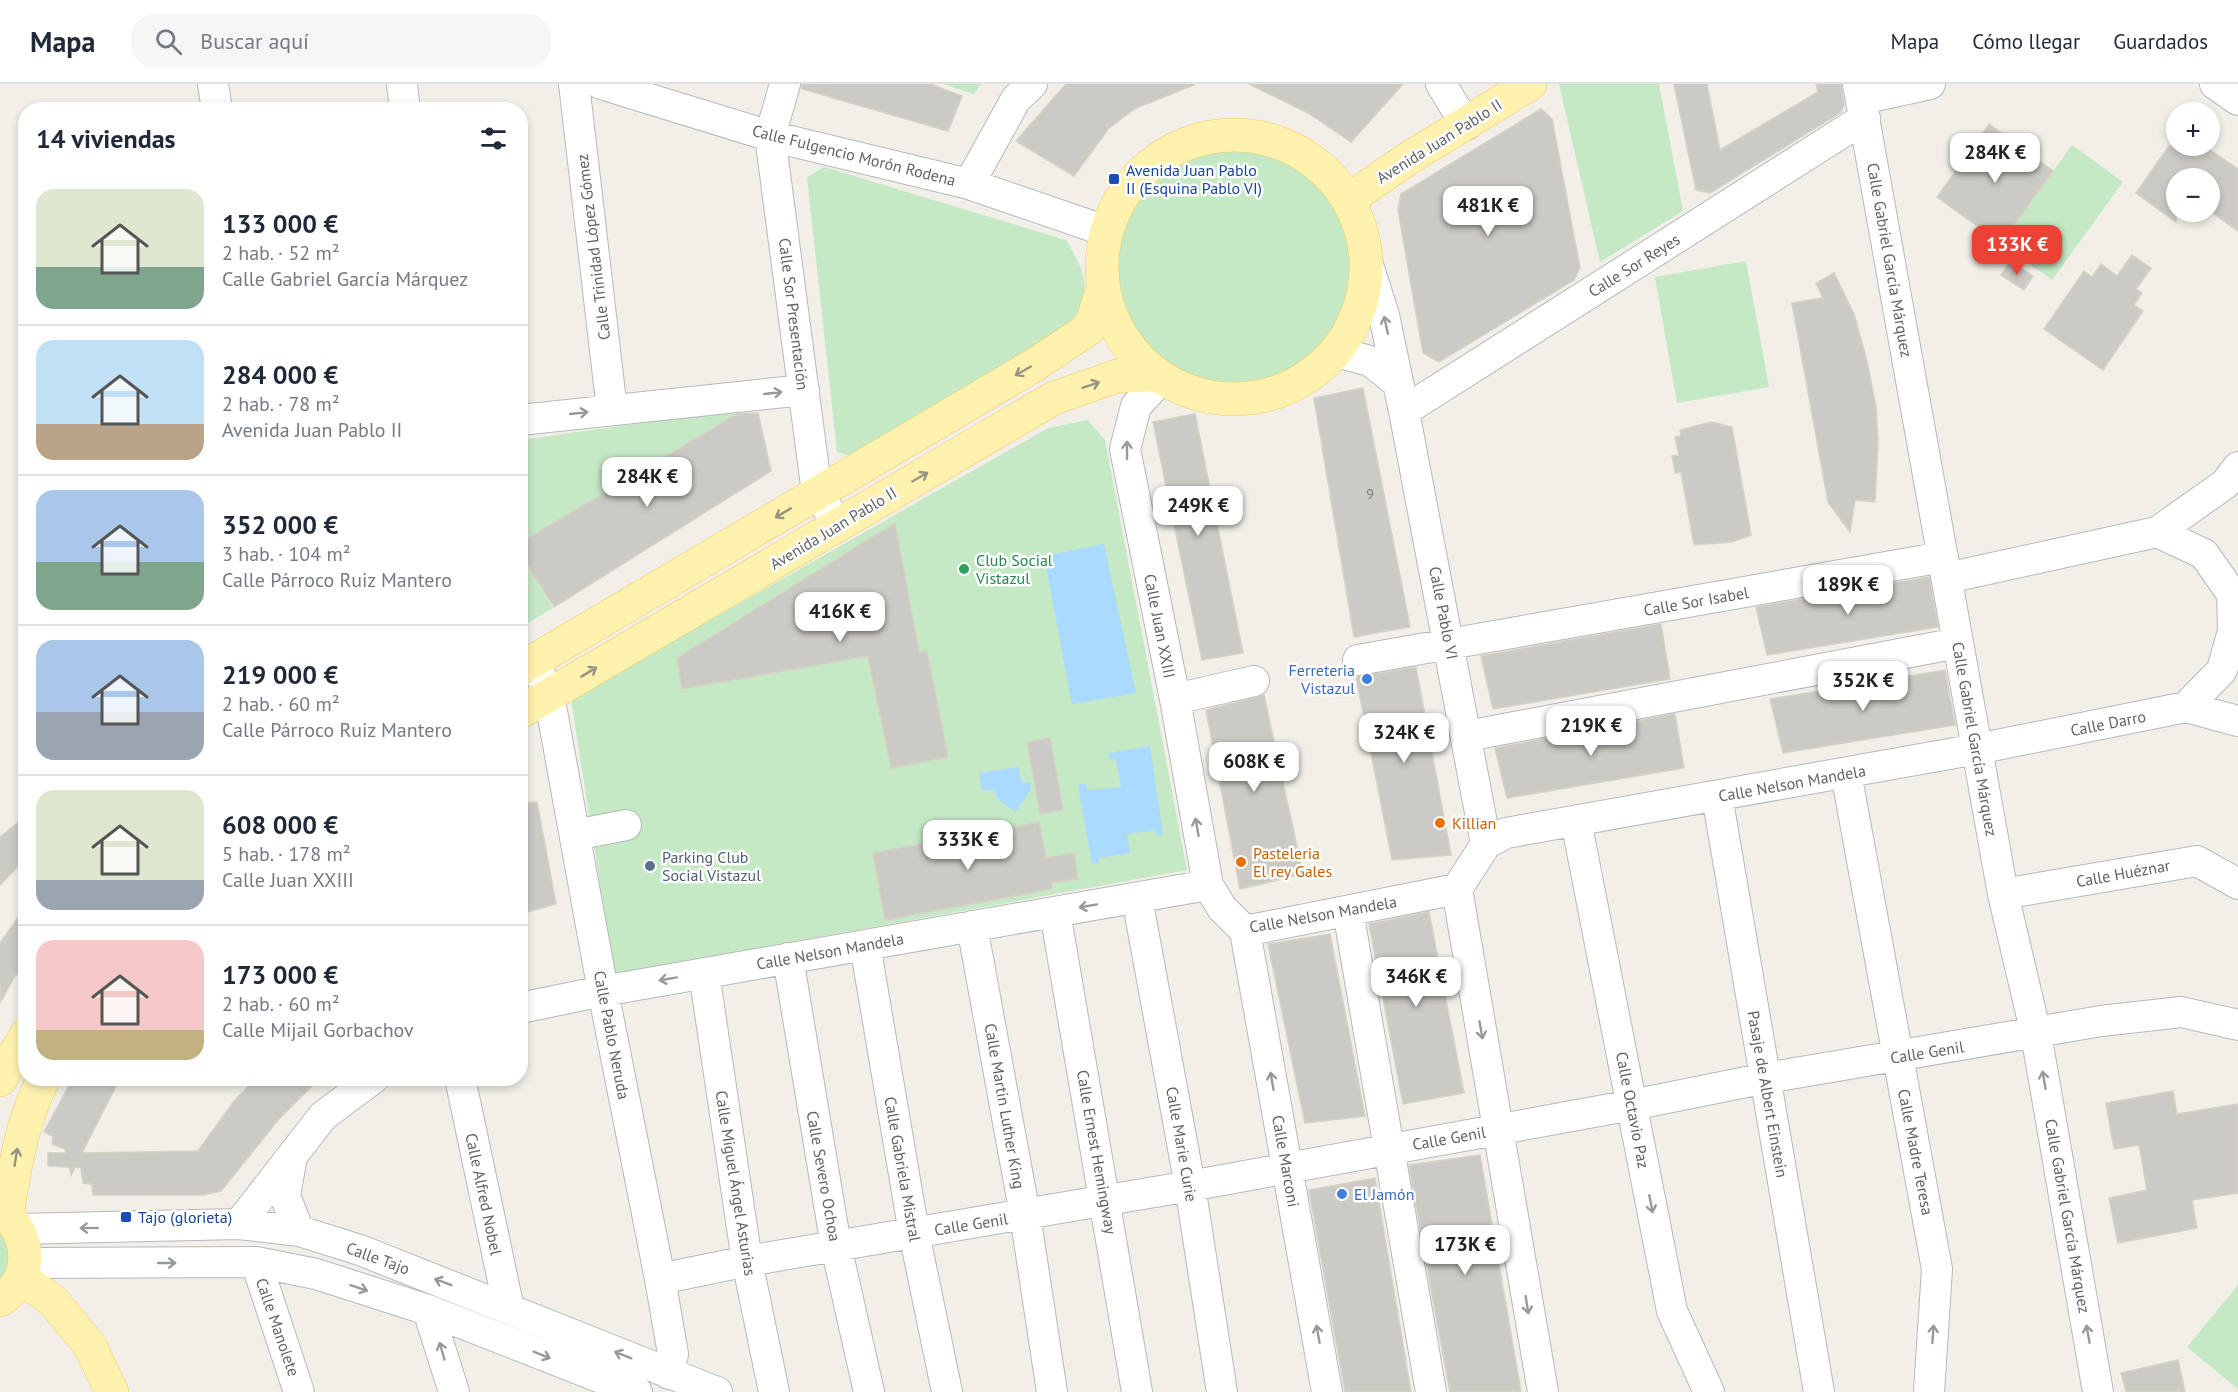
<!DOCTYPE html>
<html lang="es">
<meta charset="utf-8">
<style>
:root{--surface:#fff;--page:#f6f6f7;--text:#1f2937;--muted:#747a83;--line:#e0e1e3;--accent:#ea4335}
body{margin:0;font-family:"PT Sans",sans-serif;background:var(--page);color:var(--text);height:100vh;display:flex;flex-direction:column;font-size:22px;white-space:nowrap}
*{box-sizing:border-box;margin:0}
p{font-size:20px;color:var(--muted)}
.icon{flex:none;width:33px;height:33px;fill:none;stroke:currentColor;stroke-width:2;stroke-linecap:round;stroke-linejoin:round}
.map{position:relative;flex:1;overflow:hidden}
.panel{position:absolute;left:18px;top:18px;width:510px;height:984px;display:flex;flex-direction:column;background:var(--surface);border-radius:24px;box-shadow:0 3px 9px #0003}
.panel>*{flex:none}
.fabs{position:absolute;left:2166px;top:18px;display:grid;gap:12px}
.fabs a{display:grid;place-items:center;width:54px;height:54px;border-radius:50%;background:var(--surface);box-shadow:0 3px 9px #0003;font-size:30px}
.price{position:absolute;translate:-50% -51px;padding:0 14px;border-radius:12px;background:#fff;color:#222;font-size:20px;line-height:39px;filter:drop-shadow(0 2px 3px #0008)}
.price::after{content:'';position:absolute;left:50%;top:36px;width:18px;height:14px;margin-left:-9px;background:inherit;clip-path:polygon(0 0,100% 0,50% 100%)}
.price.current{background:var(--accent);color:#fff}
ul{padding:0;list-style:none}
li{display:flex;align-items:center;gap:18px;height:150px;padding:0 18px}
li+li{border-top:2px solid var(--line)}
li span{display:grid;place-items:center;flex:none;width:168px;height:120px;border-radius:18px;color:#555}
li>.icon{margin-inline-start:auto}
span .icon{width:72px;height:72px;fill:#fffc;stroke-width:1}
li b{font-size:26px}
h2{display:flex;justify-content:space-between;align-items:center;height:72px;padding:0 18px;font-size:26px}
header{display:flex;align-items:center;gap:36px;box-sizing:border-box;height:84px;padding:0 30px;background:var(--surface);border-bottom:2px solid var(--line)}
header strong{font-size:28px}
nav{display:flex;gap:33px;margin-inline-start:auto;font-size:21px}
.search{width:420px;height:54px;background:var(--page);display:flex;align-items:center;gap:15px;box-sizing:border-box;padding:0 21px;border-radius:24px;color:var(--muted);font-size:22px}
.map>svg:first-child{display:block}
</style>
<header>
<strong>Mapa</strong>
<div class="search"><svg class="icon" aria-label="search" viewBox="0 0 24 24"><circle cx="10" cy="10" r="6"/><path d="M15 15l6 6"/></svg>Buscar aquí</div>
<nav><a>Mapa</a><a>Cómo llegar</a><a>Guardados</a></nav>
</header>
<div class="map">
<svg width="2238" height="1308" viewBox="0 0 2238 1308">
<rect width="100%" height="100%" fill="#f1efe8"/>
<path fill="#c5e8c5" d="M943 0H981L974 10Z
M1559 0H1659L1683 127 1600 178Z
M1102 182a131 131 0 1 1 262 0a131 131 0 1 1-262 0Z
M2072 61 2123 98 2052 196 2001 159Z
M824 83 1066 156C1091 196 1094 218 1057 252L854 373 837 368 807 93Z
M1746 177 1769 303 1677 319 1655 193Z
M748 324 521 459V356Z
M1088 336 1105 356 1187 786 614 890 571 615 1048 344Z
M520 469 553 524 521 543H520Z
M0 1136 12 1180 0 1196Z
M2238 1201V1305L2187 1263Z"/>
<path fill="#aadaff" d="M1104 460 1136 609 1072 620 1044 472Z
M1150 662 1163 751 1157 752 1156 746 1127 750 1130 769 1099 774V779L1092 780 1078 701 1085 699 1088 706 1121 703 1116 675 1110 676 1109 669Z
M1018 683 1022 699 1031 698 1030 707 1015 728 999 716 993 706 982 707 979 689Z"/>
<path fill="#cccac5" stroke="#d6d1c6" stroke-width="1.5" d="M802 0H930L962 12 948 47 802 5Z
M1066 0H1194V1L1136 24 1109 44 1074 92 1016 57Z
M1249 0H1403L1351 58 1308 29Z
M1674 0H1707L1720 66 1818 8 1816 0H1841L1844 21 1840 29 1710 109 1696 106Z
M1541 25 1552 35 1580 184 1574 196 1439 278 1423 269 1398 126 1401 110Z
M1989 40 2053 87 2001 159 1937 113Z
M2169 62H2204L2238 85V147L2210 127V94H2176V138L2136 109Z
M2132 171 2151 184 2136 205 2142 209 2134 221 2143 227 2103 286 2044 245 2084 187 2092 193 2101 180 2117 192Z
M2010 177 2033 192 2024 206 2001 191Z
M1834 189 1854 230 1866 273 1876 322 1878 358 1875 418 1855 416 1850 448 1828 418 1792 219 1823 214 1816 199Z
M1363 304 1410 543 1354 553 1314 314Z
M758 329 771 387 554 523 520 469V459L737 330Z
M1195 330 1243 569 1202 576 1153 338Z
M1711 338 1732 343 1751 451 1732 458 1694 461 1681 388 1675 389 1672 372 1679 371 1675 353 1681 352 1680 346Z
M895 439 919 568 927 567 948 673 891 684 868 572 682 605 677 574Z
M1929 493 1938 543 1767 571 1756 523Z
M1661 540 1670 595 1493 625 1481 572Z
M1416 583 1451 771 1392 776 1356 593Z
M1945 586 1955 641 1783 669 1770 615Z
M1264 611 1303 790 1240 805 1206 626Z
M1675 630 1684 684 1507 714 1495 664Z
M1050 654 1063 726 1040 730 1027 658Z
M537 718 556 820 520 830V719Z
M26 732V774L0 801V753Z
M1039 738 1046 774 1074 769 1078 795 1051 799 1052 805 885 836 873 769Z
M26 822V883L19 892 16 890 0 919V859Z
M1429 828 1464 1009 1403 1020 1369 840Z
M1330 850 1365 1032 1305 1039 1268 860Z
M73 994H120L82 1069 198 1067 234 1017 257 994H320L279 1035 221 1107 203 1111H93L92 1100 83 1099 81 1084 75 1083 71 1091 69 1083 48 1082V1069H66L65 1065 52 1060 53 1052 44 1048Z
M2173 1007 2177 1030 2238 1020V1109L2192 1116 2197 1144 2118 1159 2109 1114 2147 1106 2139 1061 2114 1065 2106 1019Z
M1480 1071 1521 1308H1450L1436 1233 1409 1081Z
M1375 1094 1411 1308H1345L1309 1106Z
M2178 1276 2185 1308H2126L2121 1289Z"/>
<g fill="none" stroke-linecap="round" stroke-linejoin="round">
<defs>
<path id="minor" d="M213 0 217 26
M402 0 405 26
M574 0 612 326
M601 0 770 52 969 100 1106 147
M785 0 770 52 817 409 838 440
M1441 0 1466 41
M1858 0 2003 810 2036 950 2098 1308
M2215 0 2238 16
M1861 15 1930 0
M969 100 1016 15 1032 0
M1367 178 1384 231 1404 327 1486 760
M1336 268 1370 277 1398 299
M1162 294 1136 322 1125 365 1175 615 1208 801 1222 824 1245 847 1457 805 1486 760 1506 749 1977 665 2186 623 2238 637
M1404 327 1865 34
M520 336 804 306
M2157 448 2204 470 2232 510 2233 547 2222 586 2186 623
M1947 494 2157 448 2225 400 2238 383
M534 576 549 611 603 907 660 1195 673 1270 669 1290
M1358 576 1943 473
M1175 615 1254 597
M1467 652 1958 559
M1846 689 1937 1185 1929 1308
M1717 712 1819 1308
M1576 737 1672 1227 1709 1308
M575 751 626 741
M1457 805 1543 1308
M2003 810 2197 777 2238 800
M1137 814 1190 1102 1222 1308
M1348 827 1431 1308
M1055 828 1137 1308
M972 842 1025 1131 1052 1308
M1245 847 1327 1308
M865 861 914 1149 947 1308
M788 874 836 1162 869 1308
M704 889 747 1177 774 1308
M520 924 603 907 1208 801
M460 994 509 1225
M292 1072 285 1112 299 1147
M239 1140 323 1032 374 994
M18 1145 239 1140 299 1147 360 1166 717 1308
M256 1178 299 1308
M25 1179 256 1178 316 1190 428 1226 637 1308
M660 1195 747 1177 1190 1102 1632 1021 1766 994 2101 937 2181 928 2238 941
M428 1226 454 1308"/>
<path id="major" d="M1102 183a132 132 0 1 1 264 0a132 132 0 1 1-264 0Z
M1348 116 1409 74 1530 0
M520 585 1036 280 1090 244 1103 204
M520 628 1054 314 1117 292 1157 291
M0 996 26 951
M0 1126C31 1147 35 1196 0 1216
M7 1131C15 1083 21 1038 44 994
M21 1193 54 1218 90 1262 112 1308"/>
</defs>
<use href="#minor" stroke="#b5b8bc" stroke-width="32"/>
<use href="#major" stroke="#f2c960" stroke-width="34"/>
<use href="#minor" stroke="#fff" stroke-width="30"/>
<use href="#major" stroke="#fff2af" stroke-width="33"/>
</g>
<defs><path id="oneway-shaft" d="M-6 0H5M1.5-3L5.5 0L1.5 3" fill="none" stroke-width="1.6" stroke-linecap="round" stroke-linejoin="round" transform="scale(1.5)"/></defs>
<g stroke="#979a9d">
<use href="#oneway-shaft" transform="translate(1386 241) rotate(-102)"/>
<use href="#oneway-shaft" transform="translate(773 309) rotate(-6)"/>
<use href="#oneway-shaft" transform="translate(579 329) rotate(-6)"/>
<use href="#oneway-shaft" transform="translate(1127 366) rotate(-90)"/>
<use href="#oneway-shaft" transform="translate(1197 743) rotate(-100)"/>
<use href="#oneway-shaft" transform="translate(1088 822) rotate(170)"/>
<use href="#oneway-shaft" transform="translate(668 895) rotate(170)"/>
<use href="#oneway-shaft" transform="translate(1481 946) rotate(80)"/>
<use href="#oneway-shaft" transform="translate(2044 996) rotate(-100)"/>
<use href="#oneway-shaft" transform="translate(1272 997) rotate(-100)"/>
<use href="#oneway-shaft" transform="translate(1651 1120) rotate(79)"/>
<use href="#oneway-shaft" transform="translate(89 1144) rotate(179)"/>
<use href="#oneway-shaft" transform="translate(167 1179)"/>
<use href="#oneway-shaft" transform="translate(443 1198) rotate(-159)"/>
<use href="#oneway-shaft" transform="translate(359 1204) rotate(18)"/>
<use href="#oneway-shaft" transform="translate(1527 1221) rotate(81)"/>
<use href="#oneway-shaft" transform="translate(1318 1250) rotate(-100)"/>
<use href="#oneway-shaft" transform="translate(1933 1250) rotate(-86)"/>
<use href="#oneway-shaft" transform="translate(2088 1250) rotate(-100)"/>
<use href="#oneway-shaft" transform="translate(442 1267) rotate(-106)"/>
<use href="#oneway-shaft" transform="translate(542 1271) rotate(22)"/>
<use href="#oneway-shaft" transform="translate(623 1271) rotate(-158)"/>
</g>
<g stroke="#979581">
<use href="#oneway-shaft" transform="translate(1023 287) rotate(150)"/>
<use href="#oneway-shaft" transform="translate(1091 301) rotate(-19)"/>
<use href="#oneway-shaft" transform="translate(920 393) rotate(-30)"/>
<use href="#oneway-shaft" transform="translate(783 429) rotate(149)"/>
<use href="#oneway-shaft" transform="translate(589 588) rotate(-31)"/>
<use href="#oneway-shaft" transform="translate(16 1073) rotate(-81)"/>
</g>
<g fill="#1a4fb4" stroke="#fff" stroke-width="2">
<rect x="1108" y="89" width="12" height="12" rx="3"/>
<rect x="120" y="1127" width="12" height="12" rx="3"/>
</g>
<circle fill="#2e9e5b" stroke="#fff" stroke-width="2" cx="964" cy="485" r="6"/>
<g fill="#3f7fe0" stroke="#fff" stroke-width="2">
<circle cx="1367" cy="595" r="6"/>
<circle cx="1342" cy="1110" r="6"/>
</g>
<g fill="#e8710a" stroke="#fff" stroke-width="2">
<circle cx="1440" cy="739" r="6"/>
<circle cx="1241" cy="778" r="6"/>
</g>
<circle fill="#5c6f8a" stroke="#fff" stroke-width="2" cx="650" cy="782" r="6"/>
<g text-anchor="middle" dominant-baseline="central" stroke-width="5" stroke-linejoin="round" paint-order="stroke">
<g font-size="14" fill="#7a7d7f">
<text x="1370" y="410">9</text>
</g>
<g font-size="16" fill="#5f6368" stroke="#fff">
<text transform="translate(1439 57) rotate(-32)">Avenida Juan Pablo II</text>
<text transform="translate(854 71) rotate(14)">Calle Fulgencio Morón Rodena</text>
<text transform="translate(593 163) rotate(-97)">Calle Trinidad López Gómez</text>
<text transform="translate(1890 176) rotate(80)">Calle Gabriel García Márquez</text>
<text transform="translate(1634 181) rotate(-32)">Calle Sor Reyes</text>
<text transform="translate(794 230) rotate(83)">Calle Sor Presentación</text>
<text transform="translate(833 444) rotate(-31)">Avenida Juan Pablo II</text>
<text transform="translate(1696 517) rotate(-10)">Calle Sor Isabel</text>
<text transform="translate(1444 529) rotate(79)">Calle Pablo VI</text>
<text transform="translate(1160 542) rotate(79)">Calle Juan XXIII</text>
<text transform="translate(2108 639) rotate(-11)">Calle Darro</text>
<text transform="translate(1975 655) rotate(80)">Calle Gabriel García Márquez</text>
<text transform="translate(1792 699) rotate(-10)">Calle Nelson Mandela</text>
<text transform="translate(2123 789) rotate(-10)">Calle Huéznar</text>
<text transform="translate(1323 830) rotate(-10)">Calle Nelson Mandela</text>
<text transform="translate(830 867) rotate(-10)">Calle Nelson Mandela</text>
<text transform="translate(612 951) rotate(79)">Calle Pablo Neruda</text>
<text transform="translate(1927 968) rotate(-9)">Calle Genil</text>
<text transform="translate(1768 1010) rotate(80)">Pasaje de Albert Einstein</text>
<text transform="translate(1005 1022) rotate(80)">Calle Martin Luther King</text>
<text transform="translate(1633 1026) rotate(79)">Calle Octavio Paz</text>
<text transform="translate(1449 1054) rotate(-10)">Calle Genil</text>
<text transform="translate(1182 1060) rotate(80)">Calle Marie Curie</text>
<text transform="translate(1097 1068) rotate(80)">Calle Ernest Hemingway</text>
<text transform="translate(1916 1068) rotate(79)">Calle Madre Teresa</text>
<text transform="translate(1286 1077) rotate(80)">Calle Marconi</text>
<text transform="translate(903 1085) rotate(80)">Calle Gabriela Mistral</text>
<text transform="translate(824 1092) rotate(80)">Calle Severo Ochoa</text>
<text transform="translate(736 1099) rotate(81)">Calle Miguel Ángel Asturias</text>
<text transform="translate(484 1110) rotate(78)">Calle Alfred Nobel</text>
<text transform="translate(2068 1132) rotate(80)">Calle Gabriel García Márquez</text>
<text transform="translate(971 1140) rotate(-9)">Calle Genil</text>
<text transform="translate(378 1174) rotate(20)">Calle Tajo</text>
<text transform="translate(278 1243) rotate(71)">Calle Manolete</text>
</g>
<g font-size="16" fill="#164399" stroke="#fff" text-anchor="start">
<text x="1126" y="86">Avenida Juan Pablo<tspan x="1126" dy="18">II (Esquina Pablo VI)</tspan></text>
<text x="138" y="1133">Tajo (glorieta)</text>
</g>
<g font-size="16" fill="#27864d" stroke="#fff" text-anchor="start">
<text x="976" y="476">Club Social<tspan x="976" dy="18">Vistazul</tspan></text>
</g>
<g font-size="16" fill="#366cbe" stroke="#fff" text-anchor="end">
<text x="1355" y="586">Ferreteria<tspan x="1355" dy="18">Vistazul</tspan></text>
<text x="1354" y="1110" text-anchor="start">El Jamón</text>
</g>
<g font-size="16" fill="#c56008" stroke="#fff" text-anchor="start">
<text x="1452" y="739">Killian</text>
<text x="1253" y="769">Pasteleria<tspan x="1253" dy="18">El rey Gales</tspan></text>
</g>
<g font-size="16" fill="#4e5e75" stroke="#fff" text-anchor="start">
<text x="662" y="773">Parking Club<tspan x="662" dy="18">Social Vistazul</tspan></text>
</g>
</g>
</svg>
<div class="fabs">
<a>+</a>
<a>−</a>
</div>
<b class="price" style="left:1995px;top:100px">284K €</b>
<b class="price" style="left:1488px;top:153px">481K €</b>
<b class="price current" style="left:2017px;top:192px">133K €</b>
<b class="price" style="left:647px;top:424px">284K €</b>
<b class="price" style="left:1198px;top:453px">249K €</b>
<b class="price" style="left:1848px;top:532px">189K €</b>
<b class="price" style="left:840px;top:559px">416K €</b>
<b class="price" style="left:1863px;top:628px">352K €</b>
<b class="price" style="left:1591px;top:673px">219K €</b>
<b class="price" style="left:1404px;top:680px">324K €</b>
<b class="price" style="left:1254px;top:709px">608K €</b>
<b class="price" style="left:968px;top:787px">333K €</b>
<b class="price" style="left:1416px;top:924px">346K €</b>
<b class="price" style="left:1465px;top:1192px">173K €</b>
<section class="panel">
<h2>14 viviendas<svg class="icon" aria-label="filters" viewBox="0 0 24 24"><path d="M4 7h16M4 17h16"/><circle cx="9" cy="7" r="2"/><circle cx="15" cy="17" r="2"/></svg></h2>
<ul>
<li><span style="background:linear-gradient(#dfe7d0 65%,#7fa58c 0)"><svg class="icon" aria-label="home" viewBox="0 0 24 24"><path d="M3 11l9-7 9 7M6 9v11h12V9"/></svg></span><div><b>133 000 €</b><p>2 hab. · 52 m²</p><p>Calle Gabriel García Márquez</p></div></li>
<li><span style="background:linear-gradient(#bfe0f5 70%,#b9a48a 0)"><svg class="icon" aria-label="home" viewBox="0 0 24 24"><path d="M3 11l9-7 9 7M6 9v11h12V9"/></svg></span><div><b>284 000 €</b><p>2 hab. · 78 m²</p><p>Avenida Juan Pablo II</p></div></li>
<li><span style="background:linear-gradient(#a9c7e8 60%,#7fa58c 0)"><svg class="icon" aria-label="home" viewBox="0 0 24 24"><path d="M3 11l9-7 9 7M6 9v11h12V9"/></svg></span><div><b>352 000 €</b><p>3 hab. · 104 m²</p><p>Calle Párroco Ruiz Mantero</p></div></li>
<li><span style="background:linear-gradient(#a9c7e8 60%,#9aa5b1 0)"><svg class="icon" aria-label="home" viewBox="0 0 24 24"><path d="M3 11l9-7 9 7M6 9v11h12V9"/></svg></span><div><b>219 000 €</b><p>2 hab. · 60 m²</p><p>Calle Párroco Ruiz Mantero</p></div></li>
<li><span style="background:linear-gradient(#dfe7d0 75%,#9aa5b1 0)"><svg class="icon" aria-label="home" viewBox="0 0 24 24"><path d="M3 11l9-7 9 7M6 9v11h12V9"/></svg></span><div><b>608 000 €</b><p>5 hab. · 178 m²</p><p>Calle Juan XXIII</p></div></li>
<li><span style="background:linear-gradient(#f6c9c9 75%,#c2b280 0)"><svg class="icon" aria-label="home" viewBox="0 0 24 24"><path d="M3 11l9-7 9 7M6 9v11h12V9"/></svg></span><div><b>173 000 €</b><p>2 hab. · 60 m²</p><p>Calle Mijail Gorbachov</p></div></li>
</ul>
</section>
</div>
